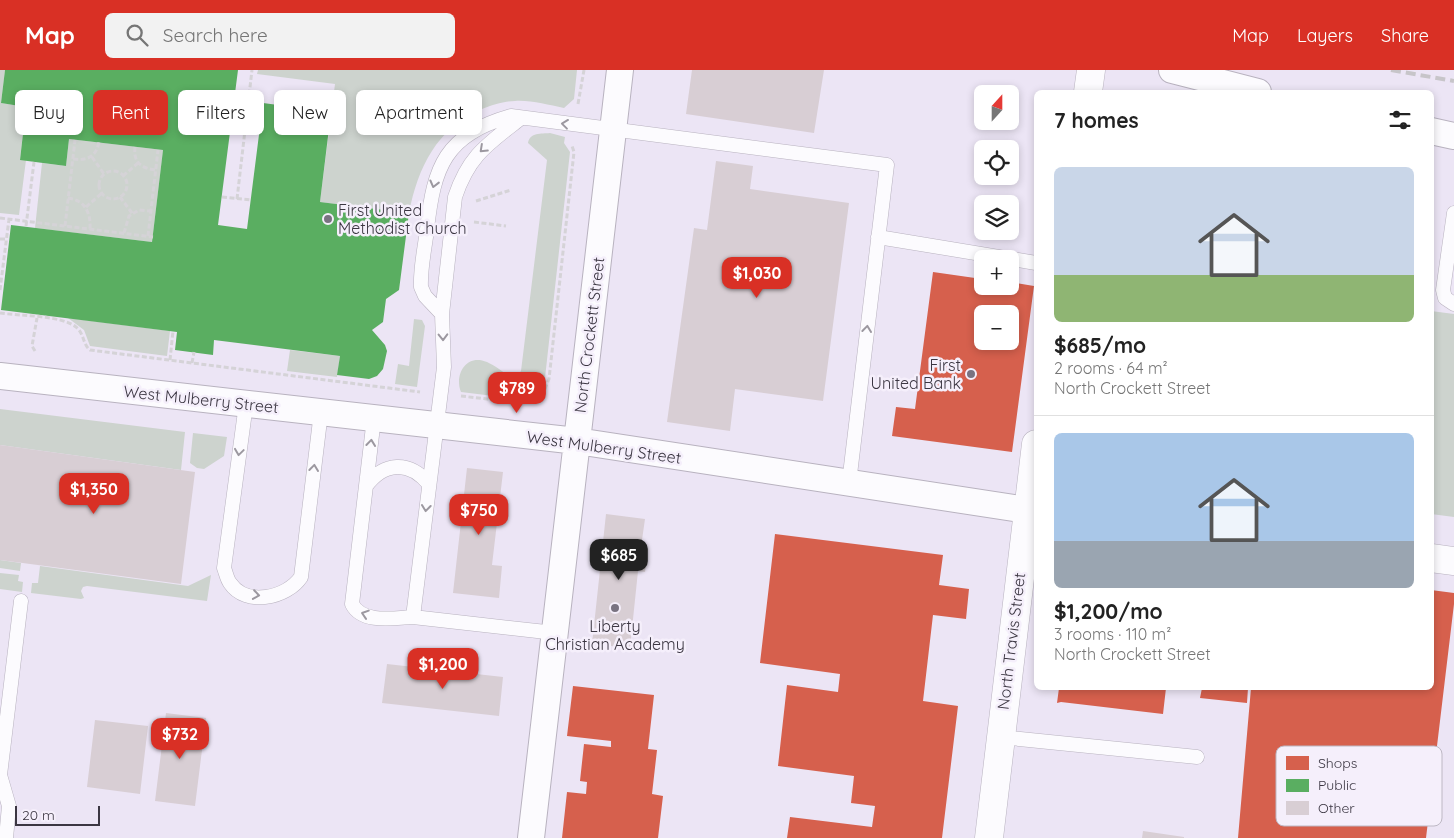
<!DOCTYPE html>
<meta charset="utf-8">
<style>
:root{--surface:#fff;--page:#f2f2f2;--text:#222;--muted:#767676;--line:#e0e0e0;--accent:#d93025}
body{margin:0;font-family:Quicksand,sans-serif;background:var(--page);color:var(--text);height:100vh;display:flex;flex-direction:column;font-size:19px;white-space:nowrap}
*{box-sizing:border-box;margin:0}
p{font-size:16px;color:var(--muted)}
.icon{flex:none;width:28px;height:28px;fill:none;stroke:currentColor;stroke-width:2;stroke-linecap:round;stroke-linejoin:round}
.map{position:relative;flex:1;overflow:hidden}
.drawer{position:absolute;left:1034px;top:20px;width:400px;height:600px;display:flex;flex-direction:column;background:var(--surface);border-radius:8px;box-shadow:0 2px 8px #0003}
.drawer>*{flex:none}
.guide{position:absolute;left:15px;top:20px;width:475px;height:45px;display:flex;gap:10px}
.needle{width:32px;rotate:21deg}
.fabs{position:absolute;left:974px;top:15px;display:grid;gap:10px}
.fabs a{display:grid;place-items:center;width:45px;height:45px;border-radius:8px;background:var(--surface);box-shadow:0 2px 8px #0003;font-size:25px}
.scale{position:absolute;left:15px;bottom:12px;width:85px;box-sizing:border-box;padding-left:5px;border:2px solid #3b3642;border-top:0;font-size:14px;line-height:18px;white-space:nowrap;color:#3b3642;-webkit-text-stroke:4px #f5effb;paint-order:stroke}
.price{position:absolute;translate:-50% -42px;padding:0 11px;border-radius:10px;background:var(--accent);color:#fff;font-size:16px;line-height:32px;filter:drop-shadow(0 1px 2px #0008)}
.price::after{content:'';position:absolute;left:50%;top:30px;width:15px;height:11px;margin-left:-8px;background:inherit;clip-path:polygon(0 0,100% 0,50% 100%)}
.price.current{background:#222;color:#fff}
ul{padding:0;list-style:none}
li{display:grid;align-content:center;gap:10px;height:265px;padding:0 20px}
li+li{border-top:1px solid var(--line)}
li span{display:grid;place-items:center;height:155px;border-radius:8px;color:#555}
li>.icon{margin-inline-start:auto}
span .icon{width:90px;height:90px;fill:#fffc;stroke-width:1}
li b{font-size:21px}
h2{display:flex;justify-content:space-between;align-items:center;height:60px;padding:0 20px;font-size:21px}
.chip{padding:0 18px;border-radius:8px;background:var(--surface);box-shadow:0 2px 8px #0003;font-size:18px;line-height:45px}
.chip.current{background:var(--accent);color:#fff}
header{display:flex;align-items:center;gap:30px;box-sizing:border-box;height:70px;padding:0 25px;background:var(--accent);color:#fff}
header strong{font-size:24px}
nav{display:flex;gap:28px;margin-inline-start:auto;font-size:18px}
.search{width:350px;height:45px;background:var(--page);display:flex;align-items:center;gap:12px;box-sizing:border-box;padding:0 18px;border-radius:8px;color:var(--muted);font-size:19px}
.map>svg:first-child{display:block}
</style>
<header>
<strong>Map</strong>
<div class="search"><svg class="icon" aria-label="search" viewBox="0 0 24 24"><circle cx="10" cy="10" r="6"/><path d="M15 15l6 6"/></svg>Search here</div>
<nav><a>Map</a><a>Layers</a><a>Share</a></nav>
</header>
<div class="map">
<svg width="1454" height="768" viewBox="0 0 1454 768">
<rect width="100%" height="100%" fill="#ece5f5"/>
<path fill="#cdd3ce" d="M0 0H5L1 33 26 37 20 89 26 90 19 145 0 143Z
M258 0H577L574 29 564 38C548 35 531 30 515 31 504 31 492 35 482 39 437 58 418 97 409 143L320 132 335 14 257 4Z
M550 63 565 67 564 73 570 82 545 308 519 329 461 322C454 305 466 283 487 292 496 296 506 304 514 310L521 301 547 90 528 73C530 62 541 64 550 63Z
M69 69 163 80 152 172 35 158 42 93 66 96Z
M1431 241 1454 244V447L1431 444Z
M68 248 170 261 167 286 90 276 84 260Z
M414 249 422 250 425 256 417 317 395 314 398 294 409 296Z
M290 280 340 286 337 307 287 301Z
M0 339 185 362 181 400 0 375Z
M193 363 227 367 224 386 204 399 197 398 190 393Z
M0 490 21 493 20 501 0 498Z
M40 496 188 516 211 505 207 531 87 516 83 517 81 521 84 528 81 529 31 523 32 513H38Z
M0 503 19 505 18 511 23 512 22 522 0 519Z"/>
<path fill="#d6604d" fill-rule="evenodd" d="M933 202 982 209V216H1010V212L1034 216 1012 382 892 366 896 337 915 339ZM982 244H1010V271H982Z
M775 464 943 485 939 515 969 519 966 549 933 545 923 631 958 636 942 768H787L790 747 872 757 875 736 851 733 854 706 778 696 787 615 838 622 840 604 760 593Z
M1431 520 1454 523V534L1426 768H1238L1251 618H1431Z
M573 616 654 625 648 679 657 680 652 724 663 726 658 768H562L567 722 586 724 587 712 580 711 584 674 611 677V671L567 666Z
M1059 618H1166L1163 644 1061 632 1057 633Z
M1202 618H1248L1247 633 1200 628Z"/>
<path fill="#5aae61" d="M5 0H238L218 155 247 159 263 33 331 42 320 132 409 143 399 220 386 229 383 252 372 260 385 275 387 281 383 299 377 306 369 309 337 305 340 286 214 270 213 285 175 280 177 262 1 240 11 155 152 172 163 80 69 69 66 96 20 90 26 37 1 33Z"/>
<path fill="#d8ced4" d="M692 0H824L814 63 686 44Z
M716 91 753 96 750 119 849 133 823 331 735 319 730 361 667 352 694 158 707 160Z
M0 375 195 402 181 514 0 490Z
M467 398 503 402 492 495 502 496 499 528 453 523Z
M606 444 645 449 640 484 647 485 645 502 638 501 630 578 592 574Z
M387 594 503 607 499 646 382 633Z
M166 643 206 648 195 736 155 731Z
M95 650 148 656 140 724 87 717Z
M1143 761 1184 767V768H1142Z"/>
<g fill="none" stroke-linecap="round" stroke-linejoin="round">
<defs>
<path id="lane" d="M1454 143 1443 220 1445 228 1454 234
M878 167 1036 193
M442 244 425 226 421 217C420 198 425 178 427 159 434 96 445 65 511 46L887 95 849 413
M246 334 224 498C226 503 227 509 230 513 246 537 287 528 301 507L321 342
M374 348 352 534C362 554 394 548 413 547L555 563
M366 416C384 392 409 390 429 414
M413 547 444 297 442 244 455 127C469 85 488 74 521 48
M1000 667 1197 687
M6 768 9 736 0 705 21 531"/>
<path id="street" d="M1172 0 1258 22
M1431 61 1454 66
M0 306 577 371 1027 440
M531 768 620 0"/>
<path id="secondary" d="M1088 22 1091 0
M1431 488 1454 491
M989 768 1036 374"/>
</defs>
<use href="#lane" stroke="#b8b2bf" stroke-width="15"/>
<use href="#street" stroke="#b8b2bf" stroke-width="28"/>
<use href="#secondary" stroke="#b8b2bf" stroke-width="29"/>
<path stroke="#d5d3d7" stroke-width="3" stroke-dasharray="5 2.5" stroke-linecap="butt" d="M578 34 584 0
M135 77C133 92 141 98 155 100
M92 87 104 104
M73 89C87 91 96 87 99 72
M99 115a14 14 0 1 1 28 0a14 14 0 1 1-28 0Z
M123 106 138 93
M120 127 132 143
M222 127 251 130
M68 128C85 130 91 143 90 159
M237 129 252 0
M476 131 511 120
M86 137 102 123
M0 148 153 167
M474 152 506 156
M26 156 34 92
M65 156 75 70
M124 163 129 146 139 140 150 141
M148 166 158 80
M0 169H6
M0 220 9 149
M0 243C20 246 61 245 76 257 84 263 83 275 90 280L420 322
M35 281 32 276 37 248
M170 290 173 261
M192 293 194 282
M461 326 521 333 542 326 549 309 574 82 572 76"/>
<use href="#lane" stroke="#fcfbfe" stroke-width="14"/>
<use href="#street" stroke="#fcfbfe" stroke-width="26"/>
<use href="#secondary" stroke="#fcfbfe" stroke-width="28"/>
<path stroke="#c7c5c9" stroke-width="4" stroke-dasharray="10 5" stroke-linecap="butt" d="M1391 0 1454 11"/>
</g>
<defs><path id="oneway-chevron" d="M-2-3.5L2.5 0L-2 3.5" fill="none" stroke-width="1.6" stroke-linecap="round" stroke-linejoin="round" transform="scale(1.25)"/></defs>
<g stroke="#9c98a0">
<use href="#oneway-chevron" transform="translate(565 54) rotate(-173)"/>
<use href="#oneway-chevron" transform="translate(483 79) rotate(137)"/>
<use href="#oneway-chevron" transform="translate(434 114) rotate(104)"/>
<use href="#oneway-chevron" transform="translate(867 259) rotate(-83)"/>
<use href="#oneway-chevron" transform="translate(443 267) rotate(89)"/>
<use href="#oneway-chevron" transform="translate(371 373) rotate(-84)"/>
<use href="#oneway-chevron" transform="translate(239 382) rotate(98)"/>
<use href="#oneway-chevron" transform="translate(314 398) rotate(-83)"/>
<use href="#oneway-chevron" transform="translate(426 438) rotate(97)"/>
<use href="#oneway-chevron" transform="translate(256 525) rotate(8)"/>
<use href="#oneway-chevron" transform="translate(365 544) rotate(-162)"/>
</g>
<g fill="#797381" stroke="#f5effb" stroke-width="2">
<circle cx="328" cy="149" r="5"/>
<circle cx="971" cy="304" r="5"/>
<circle cx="615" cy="538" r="5"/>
</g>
<g text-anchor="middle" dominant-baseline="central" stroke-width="5" stroke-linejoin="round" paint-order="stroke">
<g font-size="16" fill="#3b3642" stroke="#f5effb" text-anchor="start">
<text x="338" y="140">First United<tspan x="338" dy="18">Methodist Church</tspan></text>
<text x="961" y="295" text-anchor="end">First<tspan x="961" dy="18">United Bank</tspan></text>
<text x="615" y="556" text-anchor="middle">Liberty<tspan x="615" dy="18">Christian Academy</tspan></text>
</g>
<g font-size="16" fill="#3b3642" stroke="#f5effb">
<text transform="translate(589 265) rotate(-83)">North Crockett Street</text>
<text transform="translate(201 329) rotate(6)">West Mulberry Street</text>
<text transform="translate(604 377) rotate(8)">West Mulberry Street</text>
<text transform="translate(1011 571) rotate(-83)">North Travis Street</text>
</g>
</g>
<rect x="1276" y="676" width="166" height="80" rx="8" fill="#f5effb" stroke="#bdb8c4" stroke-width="1"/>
<rect x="1286" y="686" width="23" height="14" fill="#d6604d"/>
<rect x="1286" y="709" width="23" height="13" fill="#5aae61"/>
<rect x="1286" y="731" width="23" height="14" fill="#d8ced4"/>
<g font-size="14" fill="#3b3642">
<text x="1318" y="698">Shops</text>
<text x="1318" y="720">Public</text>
<text x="1318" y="743">Other</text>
</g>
</svg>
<div class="fabs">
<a><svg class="needle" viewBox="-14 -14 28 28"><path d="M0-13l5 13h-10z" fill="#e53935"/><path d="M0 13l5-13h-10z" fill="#767676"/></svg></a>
<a><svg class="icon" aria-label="locate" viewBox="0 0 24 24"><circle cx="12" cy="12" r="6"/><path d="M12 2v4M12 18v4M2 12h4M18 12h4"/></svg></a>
<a><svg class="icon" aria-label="layers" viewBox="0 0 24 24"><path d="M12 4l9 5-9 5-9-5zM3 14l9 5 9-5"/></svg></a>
<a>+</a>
<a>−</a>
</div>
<div class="scale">20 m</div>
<b class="price" style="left:757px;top:229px">$1,030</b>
<b class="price" style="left:517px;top:344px">$789</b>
<b class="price" style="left:94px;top:445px">$1,350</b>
<b class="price" style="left:479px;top:466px">$750</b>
<b class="price current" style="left:619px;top:511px">$685</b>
<b class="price" style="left:443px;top:620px">$1,200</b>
<b class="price" style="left:180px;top:690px">$732</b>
<div class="guide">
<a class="chip">Buy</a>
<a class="chip current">Rent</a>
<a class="chip">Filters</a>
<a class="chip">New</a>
<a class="chip">Apartment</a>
</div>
<section class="drawer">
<h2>7 homes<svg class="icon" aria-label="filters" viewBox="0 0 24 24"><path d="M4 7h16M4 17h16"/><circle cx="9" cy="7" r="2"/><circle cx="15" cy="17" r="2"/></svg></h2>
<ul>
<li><span style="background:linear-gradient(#c9d6e8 70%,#8fb573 0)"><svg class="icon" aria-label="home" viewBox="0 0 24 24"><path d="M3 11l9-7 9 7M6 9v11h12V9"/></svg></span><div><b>$685/mo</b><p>2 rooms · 64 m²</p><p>North Crockett Street</p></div></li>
<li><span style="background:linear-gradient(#a9c7e8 70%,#9aa5b1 0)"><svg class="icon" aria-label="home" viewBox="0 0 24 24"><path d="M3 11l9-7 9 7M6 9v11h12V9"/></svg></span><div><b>$1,200/mo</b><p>3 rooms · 110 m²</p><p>North Crockett Street</p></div></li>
</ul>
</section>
</div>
